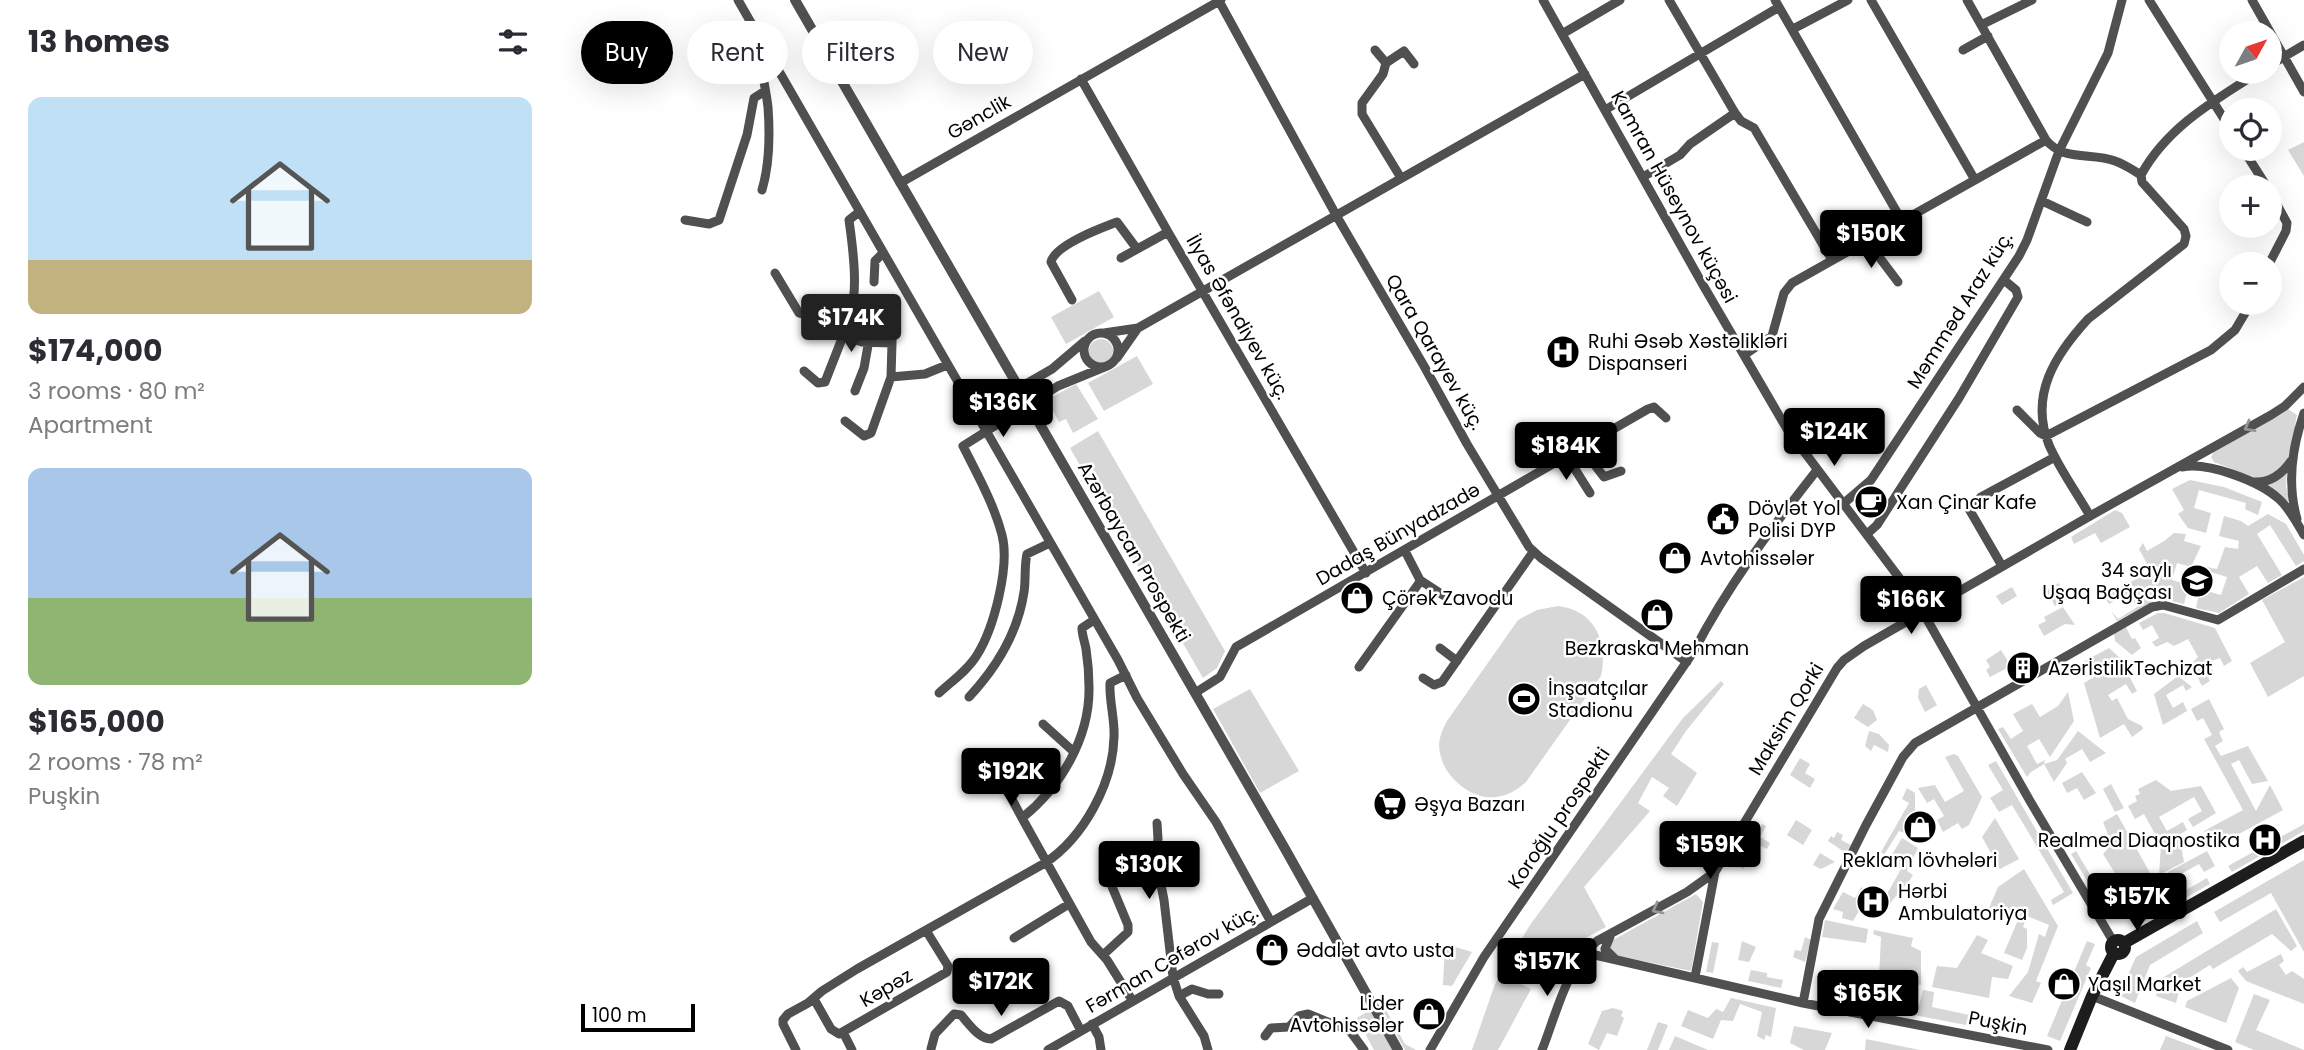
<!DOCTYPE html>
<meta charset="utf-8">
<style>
:root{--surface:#fff;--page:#f2f2f3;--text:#2b2b33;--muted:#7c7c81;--accent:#000}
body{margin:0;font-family:Poppins,sans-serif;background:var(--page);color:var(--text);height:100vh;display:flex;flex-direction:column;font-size:26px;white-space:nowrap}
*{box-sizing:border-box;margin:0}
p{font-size:23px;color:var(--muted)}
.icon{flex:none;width:38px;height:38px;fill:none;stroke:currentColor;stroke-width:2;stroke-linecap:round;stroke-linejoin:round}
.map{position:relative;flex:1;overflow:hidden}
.details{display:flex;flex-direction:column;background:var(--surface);width:560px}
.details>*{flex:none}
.banner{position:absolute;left:21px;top:21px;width:665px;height:63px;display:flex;gap:14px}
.needle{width:46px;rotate:50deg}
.fabs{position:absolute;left:1659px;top:21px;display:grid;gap:14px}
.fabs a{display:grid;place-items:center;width:63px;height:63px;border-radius:50%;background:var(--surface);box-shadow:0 7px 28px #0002;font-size:35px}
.scale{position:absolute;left:21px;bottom:18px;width:114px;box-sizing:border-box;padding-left:7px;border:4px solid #000;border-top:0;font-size:19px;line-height:24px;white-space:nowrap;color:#000;-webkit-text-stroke:5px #fff;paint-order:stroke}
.price{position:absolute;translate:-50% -60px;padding:0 16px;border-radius:7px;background:var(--accent);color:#fff;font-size:23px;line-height:46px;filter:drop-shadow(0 2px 4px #0008)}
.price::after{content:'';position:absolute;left:50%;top:42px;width:21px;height:16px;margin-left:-10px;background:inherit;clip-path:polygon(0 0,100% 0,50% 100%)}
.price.current{background:#222;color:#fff}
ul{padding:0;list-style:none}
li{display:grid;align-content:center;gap:14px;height:371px;padding:0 28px}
li span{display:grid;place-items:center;height:217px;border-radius:14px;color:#555}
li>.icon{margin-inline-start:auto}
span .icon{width:126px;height:126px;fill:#fffc;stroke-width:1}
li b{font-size:30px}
h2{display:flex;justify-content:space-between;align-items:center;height:84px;padding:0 28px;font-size:30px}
.tag{padding:0 24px;border-radius:32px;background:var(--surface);box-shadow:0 7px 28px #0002;font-size:24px;line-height:63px}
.tag.current{background:var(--accent);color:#fff}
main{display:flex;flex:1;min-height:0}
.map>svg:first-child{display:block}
</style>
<main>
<section class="details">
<h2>13 homes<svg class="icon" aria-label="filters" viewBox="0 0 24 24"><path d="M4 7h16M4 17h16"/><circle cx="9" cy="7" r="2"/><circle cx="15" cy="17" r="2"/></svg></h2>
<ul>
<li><span style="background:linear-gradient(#bfe0f5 75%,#c2b280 0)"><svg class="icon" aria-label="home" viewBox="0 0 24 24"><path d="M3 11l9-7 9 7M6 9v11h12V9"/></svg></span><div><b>$174,000</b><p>3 rooms · 80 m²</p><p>Apartment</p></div></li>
<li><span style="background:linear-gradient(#a9c7e8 60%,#8fb573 0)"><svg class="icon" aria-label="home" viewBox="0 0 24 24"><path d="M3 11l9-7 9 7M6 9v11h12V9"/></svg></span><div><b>$165,000</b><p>2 rooms · 78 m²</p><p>Puşkin</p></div></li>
</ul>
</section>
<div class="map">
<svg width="1744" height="1050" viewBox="0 0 1744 1050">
<rect width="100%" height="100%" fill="#fff"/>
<path fill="#d7d7d7" d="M1744 142V176L1728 150Z
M539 291 554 317 506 344 491 317Z
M529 351a12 12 0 1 1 24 0a12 12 0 1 1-24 0Z
M577 356 593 384 544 411 528 383Z
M516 384 538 419 513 433 506 419 499 422 487 400Z
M1728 409 1737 415C1734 427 1732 457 1725 465 1719 471 1709 475 1701 480L1654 462 1651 457 1655 450Z
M538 431 665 651 657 668 643 678 510 448Z
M1727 472 1726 486 1730 503 1719 493 1706 485Z
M1630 480 1664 487 1702 502 1698 515 1685 509 1686 503 1639 490 1634 508 1651 513 1646 533 1628 528 1618 514 1624 510 1612 489Z
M1555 510 1562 513 1570 527 1541 543 1535 533 1514 544 1511 537Z
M1708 514 1726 524 1744 555V561L1736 566 1710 525 1697 534 1722 575 1708 583 1697 566 1679 577 1689 594 1659 613 1636 608 1640 589 1661 595 1667 577 1644 570 1647 567 1657 569 1665 547 1678 549 1679 541 1659 536 1664 516 1681 521 1688 526Z
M1614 533 1626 534 1624 541 1641 546 1631 567 1617 563 1612 580 1629 585 1624 604 1599 598 1557 621 1551 611 1558 619 1577 607 1569 593 1549 604 1544 596 1591 571 1579 549 1583 543 1587 551 1604 541Z
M1744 577V676L1708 697 1690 663 1725 642 1702 600Z
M1499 583 1505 595 1498 600 1501 604 1495 606 1486 591Z
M1452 587 1457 596 1442 605 1436 596Z
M998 606C1036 611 1048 642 1041 676L966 782C957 790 949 795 937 797 912 801 884 777 880 753 877 741 882 731 887 721L958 620 977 610Z
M1503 607 1515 625 1505 624 1484 636 1478 625 1486 621 1484 617Z
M1598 613H1604L1655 628 1672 661 1664 666 1660 658 1648 662 1654 673 1648 677 1650 681 1642 686 1631 664 1638 657 1628 639 1614 646 1607 642 1596 647 1592 642 1599 638 1592 625 1583 630 1579 623Z
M1566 627 1572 639 1575 638 1581 648 1572 655 1555 641 1554 633Z
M1549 648 1559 657 1577 691 1572 694 1566 684 1548 695 1552 701 1557 698 1568 719 1582 726 1583 729 1572 737 1564 724 1540 738 1524 683 1539 674 1532 661 1517 669 1514 667Z
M1441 650 1451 666 1430 677 1426 670 1430 667 1426 660Z
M1618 676 1632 687 1626 691 1623 685 1606 695 1613 708 1623 702 1627 711 1603 725 1594 694Z
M1161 681 1164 684 1126 731 1111 754 1137 773 1117 806 1103 796 1109 788 1092 777 1078 803 1090 811 1024 887 1046 927 1016 943 997 978 969 966 959 983 971 989 938 1050H912L935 984 970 925 1123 718Z
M1366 685 1377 705 1365 712 1358 698 1359 689Z
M690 689 739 771 700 793 653 709Z
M1508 692 1514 721 1490 757 1479 739 1467 746 1477 764 1485 760 1484 764 1497 760 1518 731 1546 753 1530 762 1522 749 1505 759 1507 763 1494 782 1484 764 1471 772 1467 777 1438 729 1443 727 1451 739 1463 731 1453 714 1472 704 1480 717 1498 706Z
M1649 699 1664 729 1659 732 1663 741 1655 746 1661 756 1688 746 1708 781 1692 784 1679 760 1671 764 1696 811 1710 785 1723 810 1653 848 1644 831 1683 810 1644 739 1652 735 1643 718 1637 721 1631 709Z
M1303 704 1313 710 1317 720 1308 727 1294 718Z
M1223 716 1234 722 1210 762 1201 755Z
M1309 731 1319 734 1329 745 1328 752 1314 745 1311 751 1305 746Z
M1394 754 1398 756 1422 797 1409 825 1402 829 1398 823 1383 832 1377 820 1384 816 1374 799 1367 803 1358 788 1375 785 1385 802 1404 791 1385 757Z
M1240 758 1250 764 1245 773 1255 779 1250 788 1230 775Z
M1436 761 1513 893 1493 905 1491 900 1504 892 1452 805 1439 812 1430 798 1443 790 1428 765Z
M1522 772 1536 793 1524 800 1517 788 1507 793 1502 783Z
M1596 780 1611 791 1641 786 1656 813 1633 827 1628 819 1642 811 1634 797 1599 817 1607 831 1623 822 1627 830 1619 835 1624 862 1599 875 1601 845 1584 814 1575 819 1568 806 1577 801 1575 796 1580 794 1578 789Z
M1551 784 1564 808 1555 812 1543 789Z
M1347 788 1355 793V816L1345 833 1339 831 1324 855 1321 852 1349 803 1342 799Z
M1557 814 1594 880 1578 890 1561 883 1543 854 1552 844 1543 822Z
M1435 818 1459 859 1440 869 1422 837Z
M1236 820 1252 830 1243 845 1227 835Z
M1202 824 1206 826 1200 837 1210 843 1207 849 1197 844 1183 869 1177 865Z
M1744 824V831L1672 872 1668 866Z
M1277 832 1283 835 1281 840 1291 845 1286 853 1268 841 1271 836 1274 838Z
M1342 838 1358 848 1347 871 1353 875C1347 886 1337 893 1330 904L1323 901 1341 869 1328 861Z
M1516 851 1546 901 1582 915 1647 878 1650 884 1581 923 1546 912 1511 854Z
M1647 851 1655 866 1644 872 1639 864 1612 879 1608 872Z
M1260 853 1275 862 1261 869 1253 865Z
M1744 860V952L1711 893 1660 922 1654 912Z
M1464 869 1498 926 1476 981 1481 983 1472 1003 1449 996 1468 972 1479 934 1485 937 1489 925 1467 916 1463 927 1467 929V948L1462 960 1444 953 1458 920 1429 908 1438 887Z
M1301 887 1310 893 1293 921 1282 918 1283 912 1273 909 1283 892 1295 898Z
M1136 894 1143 902 1131 971 1058 956 1051 951V945L1053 940Z
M1716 909 1737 946 1731 951 1712 934 1653 969 1650 965 1621 983 1616 1003 1596 996 1604 977Z
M1265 920 1308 929 1306 943 1262 937Z
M1637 921 1643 933 1590 965 1575 1003 1559 995 1576 957Z
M1314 930 1353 938 1351 946 1361 951V985L1319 977 1321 937 1313 934Z
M1417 935 1428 940 1421 953 1453 966 1448 979 1432 977 1429 998 1372 987 1377 966 1397 968Z
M1245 937 1251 940 1245 962 1233 957 1235 950 1241 951Z
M1182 941 1196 947 1189 962 1178 960Z
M1527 941 1535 944 1526 965 1531 968 1500 1041 1487 1036Z
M1152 942 1159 943 1153 973 1146 972Z
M885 944 912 952 892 986 883 985Z
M1721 954 1724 961 1719 965 1726 975 1732 971 1744 979V1004L1686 981 1678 971 1683 967 1687 972Z
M1191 970 1207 973V977L1223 980 1221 988 1188 981Z
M1297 978 1305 979 1303 994 1359 1005 1363 990 1374 992 1372 1007 1409 1015 1406 1025 1292 1003Z
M1671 978 1679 988 1666 1023 1625 1007 1627 1001Z
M1694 994 1710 1000 1696 1030 1744 1050H1694L1675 1042Z
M1171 998 1216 1008 1211 1037 1206 1035 1204 1040 1197 1036 1202 1012 1180 1004 1173 1021 1161 1020 1153 1039 1121 1026 1128 1010 1148 1018 1156 1009 1163 1012Z
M821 1001 845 1044 856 1050H845L818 1002Z
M1053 1008 1063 1011 1061 1016 1064 1018 1057 1036 1047 1033 1039 1050 1028 1044 1042 1011Z
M810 1010 833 1050H814L797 1018Z
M1422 1018 1460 1025 1458 1034 1420 1027Z
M1098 1022 1108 1025 1098 1050H1087Z
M1234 1026 1272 1033 1265 1050H1244L1230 1043Z
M1115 1036 1148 1050H1109Z
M1606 1036 1643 1050H1600Z
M1306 1039 1360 1050H1305Z"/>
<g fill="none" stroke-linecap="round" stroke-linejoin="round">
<path stroke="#505050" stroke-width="9" d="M178 0 558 660 577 698 623 774 656 822 711 922
M983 0 1143 285 1227 429 1356 600 1470 801 1553 941
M1109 0 1175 113 1181 121 1194 128 1272 260
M1215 0 1342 221
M1311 0 1415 180
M1407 0 1486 140C1504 162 1532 152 1555 161 1564 164 1573 170 1581 175
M1589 0 1671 130
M1692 0 1744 92
M659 1 776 215 864 366 907 444 969 547 981 558 1127 662
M1421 25 1472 0
M1233 29 1288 0
M1002 34 1060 0
M815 50 826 63
M1403 50 1428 36
M1710 65 1744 45
M521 79 608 232 806 573
M1045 110 1219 7
M1683 149 1707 187
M1083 177 1120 155 1130 144 1175 113
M841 178 802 114V103L823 74 826 63 844 51 854 64
M340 183 661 0
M202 190C210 163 210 135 208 107 206 90 202 74 200 58L206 49
M1482 201 1527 222
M299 212 289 220C293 250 302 306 282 331L283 336 302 342 332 343 331 377 365 374 387 365
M125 220 149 224 159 220 187 135 194 98 205 91
M1307 241 1338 282
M561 258 608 232
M1709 264 1726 231 1727 223 1710 192
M215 273 239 313 272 323 282 331
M314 282 315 261 323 253
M329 300 332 324V343
M512 300 491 262C495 245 541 228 557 222L577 249
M578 328 1025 74
M544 333 578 328 557 358
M524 350a17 17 0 1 1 34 0a17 17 0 1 1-34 0Z
M1184 355 1212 336 1224 293 1232 283 1486 140
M244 371 258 383 265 382 283 336
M459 388 492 369 525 341
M295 391 304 368 312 323
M1457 410 1480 433 1486 436 1651 350 1675 330 1691 303
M285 421 304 436 311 433 331 377
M1021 447 1044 477 1061 471
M1006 455 1030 493
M1622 467C1649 462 1699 481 1719 499 1730 509 1737 523 1744 535
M1694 482C1710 483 1722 474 1731 461
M1283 504 1311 480 1459 256 1467 240 1499 151 1548 53 1562 0
M1530 516C1517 493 1500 470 1489 445 1469 395 1495 355 1528 319L1624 244 1626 236 1624 229 1582 182 1581 175C1607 127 1655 100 1699 72
M1737 519C1727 484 1732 447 1744 413
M1307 534 1317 525 1399 398 1458 297 1456 290 1444 280
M1442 566 1409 509 1421 497 1495 457
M860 580 886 597
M534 620 522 628C522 636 525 642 526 649 528 662 529 674 529 687 530 737 501 787 462 818L531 942 547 960 572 1000
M880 648 897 661
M799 667 859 583 860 580 845 551
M863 678 874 685 882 682 973 552
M379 693C392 681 408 670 417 655 434 628 450 566 442 535 434 504 417 474 403 446L498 386 547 366
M635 693 660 677 676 647 1088 409 1094 407 1106 418
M409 697C436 668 458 632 464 592 466 580 464 567 467 554L490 543
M483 724 514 752
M447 790 462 818
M597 823 598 839 595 855 604 900 613 977 619 996 644 1036 648 1050
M1051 934 1045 949 1055 959
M454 938 509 904
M543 955 568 932V925L548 877
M1020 958 1035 955 1243 1003 1488 1050
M1135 977 1155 872 1277 668 1284 660 1304 646 1530 516 1711 415 1725 406 1744 387
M619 996 632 989 648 994H659
M1532 996 1668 1050
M254 999 271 1029 279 1034 387 972 388 966 367 932
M1243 1003 1259 919 1306 825 1343 757 1355 743 1592 607 1603 605 1658 620 1744 569
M532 1024 539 1037 541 1050
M283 1032 292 1050
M705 1036 711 1028 729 1027 739 1016 748 1014 790 1031 804 1050
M371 1049 375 1034 394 1014 401 1015C409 1024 419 1039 431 1039L499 1001 508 1006 521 1031
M236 1050 223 1024V1020L228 1014 248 1003 262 991 297 969 485 863C524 837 553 783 554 737 555 719 549 701 550 683L566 675
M488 1050 753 898
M870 1050 924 957 1134 651C1167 587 1212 527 1257 470
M982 1050C996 1015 1007 965 1037 941L1127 892 1155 872"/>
<path stroke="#505050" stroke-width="10" d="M235 0 724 847 838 1050"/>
<path stroke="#1d1d1d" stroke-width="12" d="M1551 947a7 7 0 1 1 14 0a7 7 0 1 1-14 0Z
M1564 943 1744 841
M1510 1050 1532 996 1554 953"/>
</g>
<defs><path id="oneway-chevron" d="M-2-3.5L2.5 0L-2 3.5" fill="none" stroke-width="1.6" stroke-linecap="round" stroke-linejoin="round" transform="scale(1.75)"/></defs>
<g stroke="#969696">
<use href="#oneway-chevron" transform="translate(1689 427) rotate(151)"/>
<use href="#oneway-chevron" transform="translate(1097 909) rotate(152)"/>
</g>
<defs>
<symbol id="hospital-disc" viewBox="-11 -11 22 22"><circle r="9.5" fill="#000" stroke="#fff"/><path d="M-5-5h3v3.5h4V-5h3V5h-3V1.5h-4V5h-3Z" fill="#fff"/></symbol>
<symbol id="cafe-disc" viewBox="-11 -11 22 22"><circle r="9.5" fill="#000" stroke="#fff"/><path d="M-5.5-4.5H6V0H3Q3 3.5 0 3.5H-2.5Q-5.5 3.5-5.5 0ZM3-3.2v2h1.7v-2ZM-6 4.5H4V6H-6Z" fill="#fff"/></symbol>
<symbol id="civic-disc" viewBox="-11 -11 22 22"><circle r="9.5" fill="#000" stroke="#fff"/><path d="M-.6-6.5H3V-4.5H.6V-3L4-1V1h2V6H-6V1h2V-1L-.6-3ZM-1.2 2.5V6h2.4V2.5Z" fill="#fff"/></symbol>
<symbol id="shop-disc" viewBox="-11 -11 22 22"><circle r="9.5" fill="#000" stroke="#fff"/><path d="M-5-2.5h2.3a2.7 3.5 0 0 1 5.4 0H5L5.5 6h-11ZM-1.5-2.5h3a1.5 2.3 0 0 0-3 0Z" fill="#fff"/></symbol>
<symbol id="school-disc" viewBox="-11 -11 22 22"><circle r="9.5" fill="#000" stroke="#fff"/><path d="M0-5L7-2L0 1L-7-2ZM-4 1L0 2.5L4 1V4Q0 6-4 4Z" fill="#fff"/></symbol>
<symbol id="building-disc" viewBox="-11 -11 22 22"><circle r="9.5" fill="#000" stroke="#fff"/><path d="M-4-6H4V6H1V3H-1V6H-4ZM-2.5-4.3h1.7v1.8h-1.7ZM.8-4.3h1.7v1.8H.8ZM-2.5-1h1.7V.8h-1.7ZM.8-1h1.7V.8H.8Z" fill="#fff"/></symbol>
<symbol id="stadium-disc" viewBox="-11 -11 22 22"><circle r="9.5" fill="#000" stroke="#fff"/><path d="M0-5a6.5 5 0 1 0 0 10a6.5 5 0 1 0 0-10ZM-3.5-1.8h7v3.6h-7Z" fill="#fff"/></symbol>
<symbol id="supermarket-disc" viewBox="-11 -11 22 22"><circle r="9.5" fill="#000" stroke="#fff"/><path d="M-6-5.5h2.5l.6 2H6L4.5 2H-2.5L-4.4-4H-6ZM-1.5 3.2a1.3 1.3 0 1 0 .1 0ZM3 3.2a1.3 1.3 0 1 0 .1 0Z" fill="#fff"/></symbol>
</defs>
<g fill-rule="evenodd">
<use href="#hospital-disc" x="984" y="333" width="38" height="38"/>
<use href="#cafe-disc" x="1292" y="483" width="38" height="38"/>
<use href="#civic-disc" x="1144" y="500" width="38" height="38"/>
<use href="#shop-disc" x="1096" y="539" width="38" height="38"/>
<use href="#school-disc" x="1618" y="562" width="38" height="38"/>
<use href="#shop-disc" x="778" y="579" width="38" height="38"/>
<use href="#shop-disc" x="1078" y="596" width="38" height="38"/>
<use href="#building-disc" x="1444" y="649" width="38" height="38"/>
<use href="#stadium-disc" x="945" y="680" width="38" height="38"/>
<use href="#supermarket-disc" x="811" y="785" width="38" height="38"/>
<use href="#shop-disc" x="1341" y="808" width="38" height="38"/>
<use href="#hospital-disc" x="1686" y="821" width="38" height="38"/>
<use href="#hospital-disc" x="1294" y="883" width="38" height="38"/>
<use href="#shop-disc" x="693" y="931" width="38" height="38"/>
<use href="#shop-disc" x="1485" y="965" width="38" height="38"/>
<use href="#shop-disc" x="850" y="995" width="38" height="38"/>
</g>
<g text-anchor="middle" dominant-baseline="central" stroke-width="5" stroke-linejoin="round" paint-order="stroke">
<g font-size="19" fill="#000" stroke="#fff">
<text transform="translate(419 117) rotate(-30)">Gənclik</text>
<text transform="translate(1114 197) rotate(61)">Kamran Hüseynov küçəsi</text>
<text transform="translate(1400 310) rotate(-58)">Məmməd Araz küç.</text>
<text transform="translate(678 317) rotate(60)">İlyas Əfəndiyev küç.</text>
<text transform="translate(875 352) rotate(60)">Qara Qarayev küç.</text>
<text transform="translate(838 534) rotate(-30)">Dadaş Bünyadzadə</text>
<text transform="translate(574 552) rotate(60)">Azərbaycan Prospekti</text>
<text transform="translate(1226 719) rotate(-59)">Maksim Qorki</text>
<text transform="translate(999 818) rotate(-56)">Koroğlu prospekti</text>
<text transform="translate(612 959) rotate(-30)">Fərman Cəfərov küç.</text>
<text transform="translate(326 988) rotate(-30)">Kəpəz</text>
<text transform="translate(1438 1023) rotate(11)">Puşkin</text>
</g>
<g font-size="19" fill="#000" stroke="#fff" text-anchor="start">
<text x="1028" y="341">Ruhi Əsəb Xəstəlikləri<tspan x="1028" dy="22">Dispanseri</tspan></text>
<text x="1336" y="502">Xan Çinar Kafe</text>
<text x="1188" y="508">Dövlət Yol<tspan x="1188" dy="22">Polisi DYP</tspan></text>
<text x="1140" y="558">Avtohissələr</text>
<text x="1612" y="570" text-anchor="end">34 saylı<tspan x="1612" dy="22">Uşaq Bağçası</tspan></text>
<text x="822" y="598">Çörək Zavodu</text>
<text x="1097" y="648" text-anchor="middle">Bezkraska Mehman</text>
<text x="1488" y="668">AzərİstilikTəchizat</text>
<text x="988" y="688">İnşaatçılar<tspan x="988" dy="22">Stadionu</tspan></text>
<text x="854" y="804">Əşya Bazarı</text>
<text x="1680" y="840" text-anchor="end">Realmed Diaqnostika</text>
<text x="1360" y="860" text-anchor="middle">Reklam lövhələri</text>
<text x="1338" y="891">Hərbi<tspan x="1338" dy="22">Ambulatoriya</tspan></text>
<text x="736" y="950">Ədalət avto usta</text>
<text x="1528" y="984">Yaşıl Market</text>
<text x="844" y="1003" text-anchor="end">Lider<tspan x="844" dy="22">Avtohissələr</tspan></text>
</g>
</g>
</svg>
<div class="fabs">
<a><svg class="needle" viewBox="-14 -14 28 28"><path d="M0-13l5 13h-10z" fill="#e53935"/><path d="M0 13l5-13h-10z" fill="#7c7c81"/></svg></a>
<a><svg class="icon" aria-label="locate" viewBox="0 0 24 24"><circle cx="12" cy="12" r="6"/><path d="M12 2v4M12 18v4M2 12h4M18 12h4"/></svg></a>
<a>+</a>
<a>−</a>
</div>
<div class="scale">100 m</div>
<b class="price" style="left:1311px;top:270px">$150K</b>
<b class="price current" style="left:291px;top:354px">$174K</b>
<b class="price" style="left:443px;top:439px">$136K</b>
<b class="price" style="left:1274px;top:468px">$124K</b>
<b class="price" style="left:1006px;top:482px">$184K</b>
<b class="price" style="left:1351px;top:636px">$166K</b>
<b class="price" style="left:451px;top:808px">$192K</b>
<b class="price" style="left:1150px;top:881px">$159K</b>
<b class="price" style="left:589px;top:901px">$130K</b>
<b class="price" style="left:1577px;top:933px">$157K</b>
<b class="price" style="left:987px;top:998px">$157K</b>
<b class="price" style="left:441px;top:1018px">$172K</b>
<b class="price" style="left:1308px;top:1030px">$165K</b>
<div class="banner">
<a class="tag current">Buy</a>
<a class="tag">Rent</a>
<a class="tag">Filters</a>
<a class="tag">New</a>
</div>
</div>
</main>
